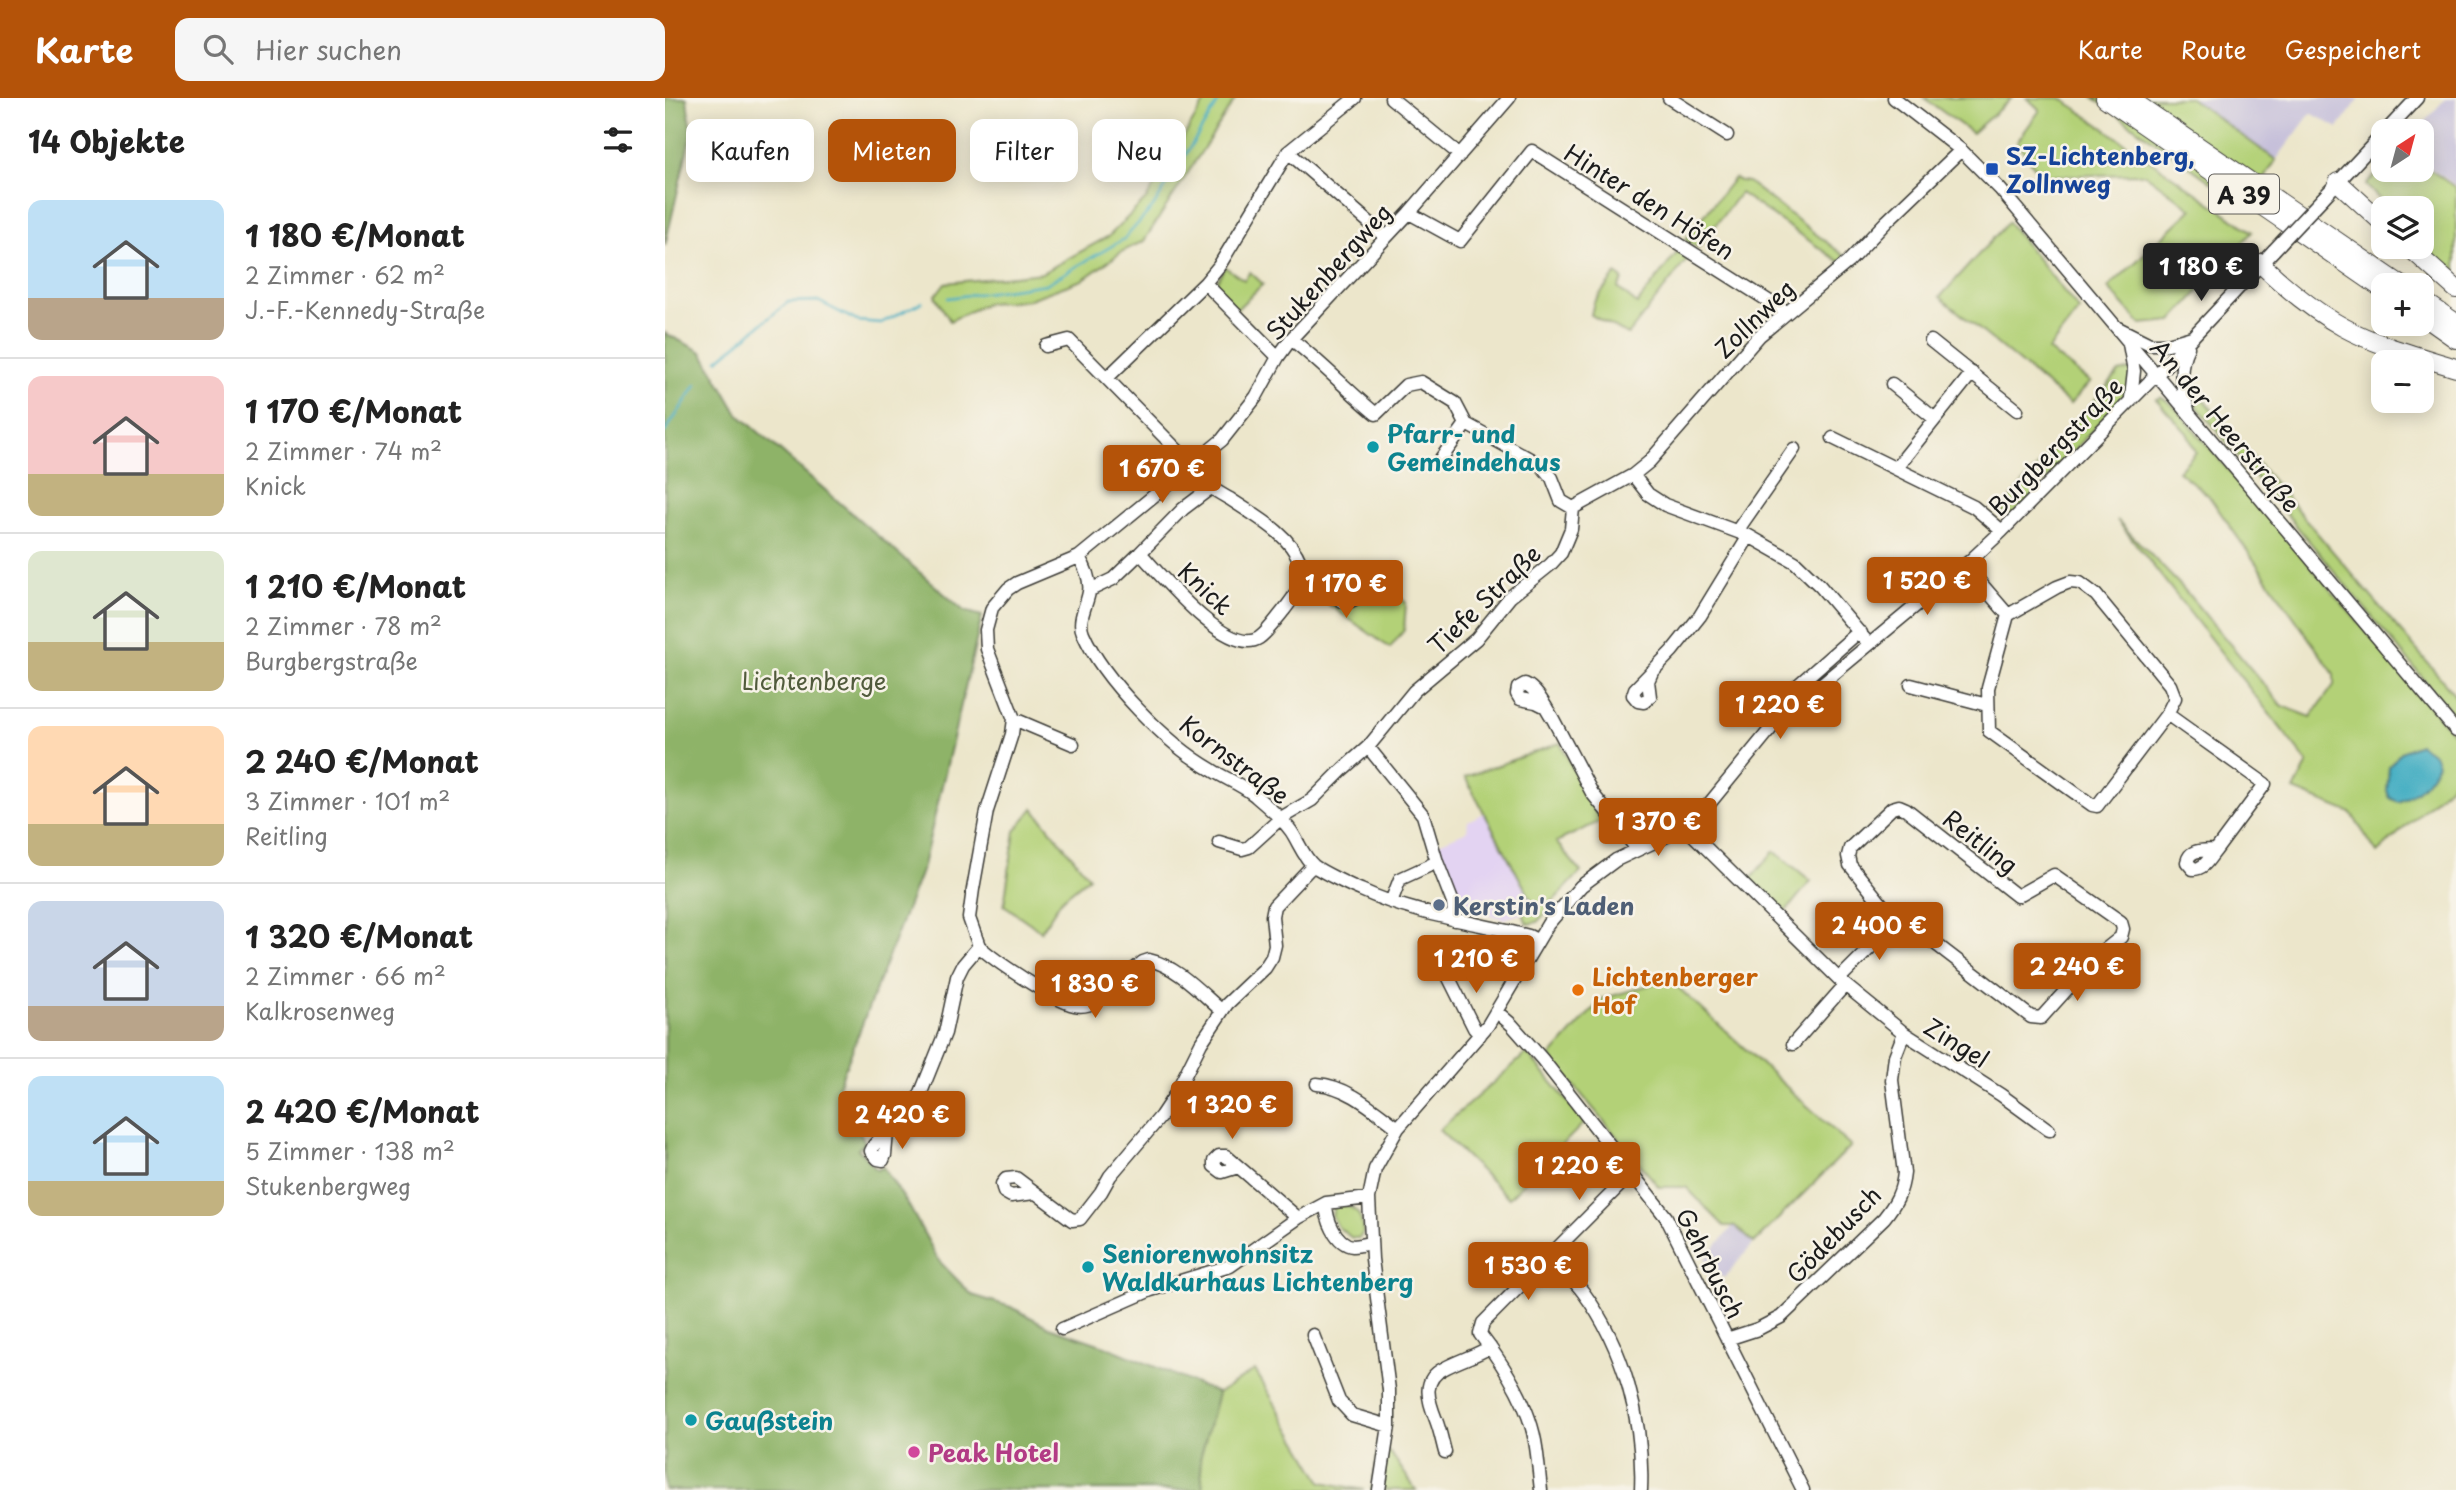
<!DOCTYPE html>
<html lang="de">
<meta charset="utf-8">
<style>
:root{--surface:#fff;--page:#f6f6f6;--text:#222;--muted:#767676;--line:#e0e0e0;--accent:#b45309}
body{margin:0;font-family:"Playpen Sans",sans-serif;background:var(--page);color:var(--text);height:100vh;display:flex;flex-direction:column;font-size:26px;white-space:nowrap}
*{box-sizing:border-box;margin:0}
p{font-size:23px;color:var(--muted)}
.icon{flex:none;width:38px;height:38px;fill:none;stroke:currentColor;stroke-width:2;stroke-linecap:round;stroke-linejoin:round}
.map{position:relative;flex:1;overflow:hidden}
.details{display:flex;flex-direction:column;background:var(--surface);width:665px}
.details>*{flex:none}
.banner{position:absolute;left:21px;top:21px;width:665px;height:63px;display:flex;gap:14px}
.needle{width:46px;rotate:36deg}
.controls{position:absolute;left:1706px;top:21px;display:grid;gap:14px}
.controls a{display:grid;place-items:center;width:63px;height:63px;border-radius:14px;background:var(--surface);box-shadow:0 4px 18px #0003;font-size:35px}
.price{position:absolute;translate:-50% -60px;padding:0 16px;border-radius:7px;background:var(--accent);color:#fff;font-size:23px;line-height:46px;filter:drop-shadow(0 2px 4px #0008)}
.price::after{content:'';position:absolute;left:50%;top:42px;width:21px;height:16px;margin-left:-10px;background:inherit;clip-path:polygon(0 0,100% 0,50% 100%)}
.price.active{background:#222;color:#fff}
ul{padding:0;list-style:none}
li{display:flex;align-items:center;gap:21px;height:175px;padding:0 28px}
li+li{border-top:2px solid var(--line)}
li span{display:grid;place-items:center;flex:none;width:196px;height:140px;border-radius:14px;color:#555}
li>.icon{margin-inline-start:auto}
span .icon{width:84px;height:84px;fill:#fffc;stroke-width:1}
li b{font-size:30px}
h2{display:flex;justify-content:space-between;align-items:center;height:84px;padding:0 28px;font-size:30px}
.chip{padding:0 24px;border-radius:14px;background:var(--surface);box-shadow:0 4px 18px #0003;font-size:24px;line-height:63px}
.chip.active{background:var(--accent);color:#fff}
header{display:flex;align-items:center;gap:42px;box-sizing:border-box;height:98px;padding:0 35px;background:var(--accent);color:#fff}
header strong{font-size:33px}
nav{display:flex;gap:38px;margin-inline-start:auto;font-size:24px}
.search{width:490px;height:63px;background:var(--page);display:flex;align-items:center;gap:18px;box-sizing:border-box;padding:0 24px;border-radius:14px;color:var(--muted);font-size:26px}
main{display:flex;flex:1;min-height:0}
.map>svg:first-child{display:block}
</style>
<header>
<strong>Karte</strong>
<div class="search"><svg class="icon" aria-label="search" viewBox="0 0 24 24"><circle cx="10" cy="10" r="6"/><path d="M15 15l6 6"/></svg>Hier suchen</div>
<nav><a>Karte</a><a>Route</a><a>Gespeichert</a></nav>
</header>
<main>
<section class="details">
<h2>14 Objekte<svg class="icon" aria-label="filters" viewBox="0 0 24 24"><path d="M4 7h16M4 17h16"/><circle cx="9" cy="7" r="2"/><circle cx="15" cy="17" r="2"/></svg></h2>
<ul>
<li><span style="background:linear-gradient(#bfe0f5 70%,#b9a48a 0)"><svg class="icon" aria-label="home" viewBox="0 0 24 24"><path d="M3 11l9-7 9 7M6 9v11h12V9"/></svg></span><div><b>1 180 €/Monat</b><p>2 Zimmer · 62 m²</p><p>J.-F.-Kennedy-Straße</p></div></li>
<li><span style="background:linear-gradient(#f6c9c9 70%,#c2b280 0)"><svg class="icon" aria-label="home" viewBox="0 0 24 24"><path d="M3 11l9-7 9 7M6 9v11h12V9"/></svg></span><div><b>1 170 €/Monat</b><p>2 Zimmer · 74 m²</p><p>Knick</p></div></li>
<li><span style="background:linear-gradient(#dfe7d0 65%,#c2b280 0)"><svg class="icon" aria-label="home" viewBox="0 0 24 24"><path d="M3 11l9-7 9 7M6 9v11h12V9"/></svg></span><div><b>1 210 €/Monat</b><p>2 Zimmer · 78 m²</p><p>Burgbergstraße</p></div></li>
<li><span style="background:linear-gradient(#ffd9b3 70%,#c2b280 0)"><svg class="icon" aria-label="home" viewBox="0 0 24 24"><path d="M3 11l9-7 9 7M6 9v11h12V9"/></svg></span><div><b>2 240 €/Monat</b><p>3 Zimmer · 101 m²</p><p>Reitling</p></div></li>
<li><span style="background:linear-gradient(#c9d6e8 75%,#b9a48a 0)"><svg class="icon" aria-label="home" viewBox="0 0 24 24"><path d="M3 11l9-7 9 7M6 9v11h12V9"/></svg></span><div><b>1 320 €/Monat</b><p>2 Zimmer · 66 m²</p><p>Kalkrosenweg</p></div></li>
<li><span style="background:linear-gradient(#bfe0f5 75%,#c2b280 0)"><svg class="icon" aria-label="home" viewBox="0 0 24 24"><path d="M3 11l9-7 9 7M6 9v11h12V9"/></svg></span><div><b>2 420 €/Monat</b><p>5 Zimmer · 138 m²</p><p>Stukenbergweg</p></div></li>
</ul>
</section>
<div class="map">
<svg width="1791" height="1392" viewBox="0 0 1791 1392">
<rect width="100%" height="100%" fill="#f7f3e8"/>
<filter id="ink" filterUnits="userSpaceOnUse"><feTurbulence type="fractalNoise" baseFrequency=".0143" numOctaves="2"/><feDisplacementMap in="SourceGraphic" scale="14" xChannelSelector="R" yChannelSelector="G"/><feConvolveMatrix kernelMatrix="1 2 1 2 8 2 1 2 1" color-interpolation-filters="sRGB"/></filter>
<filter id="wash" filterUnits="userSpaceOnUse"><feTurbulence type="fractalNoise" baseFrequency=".00686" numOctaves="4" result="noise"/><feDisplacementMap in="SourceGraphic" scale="28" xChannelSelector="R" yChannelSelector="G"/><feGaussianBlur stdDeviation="1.57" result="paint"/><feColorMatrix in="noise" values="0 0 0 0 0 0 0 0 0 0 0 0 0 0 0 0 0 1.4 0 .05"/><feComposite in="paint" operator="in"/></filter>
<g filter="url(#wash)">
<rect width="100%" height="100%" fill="#ece6cb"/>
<path fill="#e3d3f2" d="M819 715 871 811 839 821 810 813 791 800 769 747 802 733 803 723Z"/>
<path fill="#c6c0da" d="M1525 0H1695L1673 30 1646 15 1611 62Z
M1781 0H1791V88L1757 64V33H1751Z
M1069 1127 1089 1145 1059 1180 1039 1162Z"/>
<path fill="#b3d177" stroke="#68764a" stroke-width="2" d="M542 0H571L479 143 458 153 417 182 362 202 322 205 285 223 270 198 280 185 377 175 444 138 482 100Z
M1259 0H1347L1307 35Z
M1362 0H1396L1587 134 1507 223 1476 226 1443 190 1527 111 1480 76 1376 78 1352 44 1375 12Z
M1429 0H1525L1611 62 1582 110Z
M1757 66 1791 90V180L1757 146V110H1723L1701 87 1718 68V72H1757Z
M1069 80 1075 83 1083 84 1181 159 1175 164 1075 95 1033 150 1020 142Z
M1343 124 1414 212 1383 252 1425 284 1405 306 1275 199Z
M1014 152 1024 159 963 237 926 217 929 204 951 176 958 182 953 190 972 206Z
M560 169 579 182 585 174 598 186 571 212 549 188Z
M1468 271 1475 281 1350 416 1334 414 1454 274Z
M1529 280 1537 300 1791 598V620L1530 306 1520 285Z
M1496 299 1508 307 1791 639V682L1712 755 1686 715 1629 692 1643 665 1452 422 1516 488 1617 608 1646 619 1669 587V576L1543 397 1513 373 1531 354 1522 335 1491 301Z
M722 488 741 505 739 532 725 550 663 506 667 500 677 507Z
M895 645 936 723 891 744 916 774 886 805 883 813 872 824 862 826 858 815 871 811 800 679Z
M368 710 424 779 397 801 376 833 339 807 350 733Z
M1109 753 1146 783 1116 819 1082 785Z
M1004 881 1186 1048 1089 1145 1070 1128H1059L1021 1089H994L885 959 937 901Z
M862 955 920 1024 844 1100 774 1032Z
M677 1106C694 1111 697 1119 698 1135L694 1140H687L673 1129 667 1118 669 1108Z
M590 1272 657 1384 699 1392H538L535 1361 553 1295Z
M713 1352 725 1354 751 1392H706Z"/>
<path fill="#8eb368" stroke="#556842" stroke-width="2" d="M0 0H22L26 36 0 148Z
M0 235 37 254 73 316 299 513 317 518 258 768 172 992 200 1044 193 1051 212 1072 218 1069 244 1108 274 1163 307 1197 346 1209 384 1229 440 1248 553 1295 535 1361 538 1392H260L233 1386 229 1392H0Z"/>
<path fill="#43adc2" stroke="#30646f" stroke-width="2" d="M1754 646 1769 656 1773 666C1763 684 1752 696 1733 704L1725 700 1722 693 1724 669 1736 654Z"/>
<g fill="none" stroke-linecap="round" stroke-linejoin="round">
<path stroke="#43adc2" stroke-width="2.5" d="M283 200 381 186 459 141 488 109 556 0
M53 262 123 204 153 203 192 223 216 225 257 204
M0 334 31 287"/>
</g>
</g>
<g filter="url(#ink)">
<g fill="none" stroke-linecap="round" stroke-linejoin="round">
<defs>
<path id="minor" d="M726 0 795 57
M1004 0 1062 37
M1229 0 1296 52 1335 91 1791 633
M1721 33 1752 0
M623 54 721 139
M1657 101 1718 36
M744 115 795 143 867 53 1121 214
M1453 230 1485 246H1503L1527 239
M626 241C656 264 682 292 711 316L741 287 756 284 790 305 801 326 876 367 887 380 896 403 908 410
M1266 243 1352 312
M1464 246 1469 273 1466 300
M381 248 404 242 526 366
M1523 249C1512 271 1517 289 1523 312
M613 259 540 185 554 168 623 54 690 0
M442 280 540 185
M1227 286 1270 321
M1168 340 1309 409 1337 433
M775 362 801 326
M1231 370 1307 275
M968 377 983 396 1000 407 1084 438 1130 464 1155 488 1204 546
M908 410 968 377 984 364 1094 238 1183 164 1222 123 1296 52
M1072 433 1129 351
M475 455 518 411 547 389
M414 459C420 469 426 482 424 494 422 507 412 522 418 535 438 582 503 647 547 672 561 681 575 686 588 696 601 707 616 719 626 733 633 743 639 760 649 768 657 774 686 788 696 792 750 817 808 824 864 838L872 842
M1300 467 1343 517 1323 590 1324 633 1427 707 1432 708 1502 616 1510 600 1505 587 1431 497 1415 485 1405 484 1392 489 1343 517
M638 480 659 488 672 500 681 505C697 499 710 487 728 483
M425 492 448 481 475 455C495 476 563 560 594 540 603 534 612 520 619 512 630 497 643 484 635 464 624 435 590 418 565 401 560 398 552 394 547 390 541 383 537 370 533 361
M987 574 983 583 985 599 979 604 973 603 968 597 970 591 1007 553 1035 518 1084 438
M1246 587 1322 607
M881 609 871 604 855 601 852 596 853 590 860 586C872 591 881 610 888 621L927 695 972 751
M1502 616 1600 686 1551 752C1539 753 1525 750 1522 764L1528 771C1540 771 1544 760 1551 752
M349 621 408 646
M1107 628 1098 618 1100 616 1189 538 1196 535
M703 649 758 717 772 764 788 805 789 822
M1234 708 1241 711 1352 798 1389 777 1456 824 1458 831 1456 839 1431 859 1376 920 1366 919 1246 827 1231 824 1185 767 1183 758 1185 750 1227 710Z
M1019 728 1180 887 1239 935 1336 997 1384 1032
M554 744 577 751 584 749 616 720 647 702 678 671 703 649 749 593 811 541 845 499 885 467 896 455 906 431 908 410
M726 804 735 781 772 764
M314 848C328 862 390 903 409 907 417 909 423 908 430 903L478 864 484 862C512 868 537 896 557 913
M781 874 809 930 815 937
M1174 881 1231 824
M832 914 847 927 877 961 1001 1119 1138 1392
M1128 946 1180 887
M652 986C683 988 709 1012 733 1030
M222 1034 220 1057 218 1062 213 1061 206 1053 209 1047 255 997 280 935 292 879 298 867 314 848 304 820 308 791 322 713 347 636 349 621 322 551 321 532 327 510 343 491 352 485 414 459 557 342 591 299 613 259 626 241 744 115 844 0
M573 1069 557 1074 549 1068V1063L554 1058H561L633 1120
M369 1095 346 1098 339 1094 337 1086 341 1081 351 1080 407 1122 415 1121 436 1094 445 1078 496 1018 510 997 536 945 562 906 600 870 607 859 610 847 607 818 609 808 648 767
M661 1105C661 1120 670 1146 688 1148 693 1148 700 1146 705 1145
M886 1158C896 1170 908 1181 918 1194 959 1249 979 1324 976 1392
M397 1231 486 1192 565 1168 633 1120 661 1105 704 1100
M648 1237 674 1303 687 1317 724 1328
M1062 1241 1093 1231 1116 1219 1219 1120C1231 1105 1237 1094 1239 1075L1227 982 1230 958 1239 935
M780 1354C777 1343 775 1332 771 1322 763 1302 756 1281 780 1270 795 1262 810 1258 825 1249
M714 1392 724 1328V1292L707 1161 704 1100 710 1071 733 1030 823 927 883 826 916 788 951 762 1004 737 1030 718 1044 706 1112 623 1306 462 1337 433 1503 265 1609 152
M876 1392C874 1376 873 1359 870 1343 863 1304 838 1266 815 1236L818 1225 967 1075"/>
<path id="highway" d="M1440 0 1718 191
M1463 0 1736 187
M1673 84 1718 125
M1744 149 1791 191
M1595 165C1620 189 1647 212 1678 229 1713 248 1753 258 1791 270
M1757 202 1791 225
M1757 217 1791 241"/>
</defs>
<use href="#minor" stroke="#3b3a36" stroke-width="15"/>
<use href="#highway" stroke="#3b3a36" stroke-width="20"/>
<use href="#minor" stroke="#fff" stroke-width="12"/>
<use href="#highway" stroke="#fff" stroke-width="18"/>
<defs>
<path id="minor-bridge" d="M1609 152 1657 101"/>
</defs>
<use href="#minor-bridge" stroke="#3b3a36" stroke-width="15" stroke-linecap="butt"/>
<use href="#minor-bridge" stroke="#fff" stroke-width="12"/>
</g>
</g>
<rect fill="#1a4fb4" stroke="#f7f3e8" stroke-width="2.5" x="1320" y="64" width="14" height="14" rx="3.5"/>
<g fill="#0f9aa8" stroke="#f7f3e8" stroke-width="2.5">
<circle cx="708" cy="349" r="7"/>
<circle cx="423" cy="1169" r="7"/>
<circle cx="26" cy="1322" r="7"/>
</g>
<circle fill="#5c6f8a" stroke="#f7f3e8" stroke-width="2.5" cx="774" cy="807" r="7"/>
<circle fill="#e8710a" stroke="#f7f3e8" stroke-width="2.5" cx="913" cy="892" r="7"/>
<circle fill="#d1479c" stroke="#f7f3e8" stroke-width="2.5" cx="249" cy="1354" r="7"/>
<g text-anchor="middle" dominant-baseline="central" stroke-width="5" stroke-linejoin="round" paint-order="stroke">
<rect fill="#f7f3e8" stroke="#5e5c59" stroke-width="2" x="1544" y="76.5" width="70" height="39" rx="5"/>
<g font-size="23" font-weight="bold" fill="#1c1c1c">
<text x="1579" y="96">A 39</text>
</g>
<g font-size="24" font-weight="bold" fill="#164399" stroke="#f7f3e8" text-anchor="start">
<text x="1341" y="57">SZ-Lichtenberg,<tspan x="1341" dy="28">Zollnweg</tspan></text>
</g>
<g font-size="24" fill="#1c1c1c" stroke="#f7f3e8">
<text transform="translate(985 103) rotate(32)">Hinter den Höfen</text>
<text transform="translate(663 173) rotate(-48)">Stukenbergweg</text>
<text transform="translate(1089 220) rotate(-44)">Zollnweg</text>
<text transform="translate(1561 327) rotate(50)">An der Heerstraße</text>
<text transform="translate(1390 348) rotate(-46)">Burgbergstraße</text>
<text transform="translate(541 490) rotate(43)">Knick</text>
<text transform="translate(819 501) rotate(-44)">Tiefe Straße</text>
<text transform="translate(570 661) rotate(37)">Kornstraße</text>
<text transform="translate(1316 743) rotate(38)">Reitling</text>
<text transform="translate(1292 944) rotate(32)">Zingel</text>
<text transform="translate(1168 1136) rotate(-46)">Gödebusch</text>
<text transform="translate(1046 1165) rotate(63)">Gehrbusch</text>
</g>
<g font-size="24" font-weight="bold" fill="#0d838f" stroke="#f7f3e8" text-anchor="start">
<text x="722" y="335">Pfarr- und<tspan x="722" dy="28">Gemeindehaus</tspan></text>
<text x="437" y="1155">Seniorenwohnsitz<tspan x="437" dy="28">Waldkurhaus Lichtenberg</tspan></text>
<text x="40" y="1322">Gaußstein</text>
</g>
<g font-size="24" fill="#515b3c" stroke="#f7f3e8">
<text x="149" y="582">Lichtenberge</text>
</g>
<g font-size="24" font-weight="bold" fill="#4e5e75" stroke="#f7f3e8" text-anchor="start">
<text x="788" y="807">Kerstin's Laden</text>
</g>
<g font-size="24" font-weight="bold" fill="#c56008" stroke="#f7f3e8" text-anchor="start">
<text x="927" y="878">Lichtenberger<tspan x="927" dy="28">Hof</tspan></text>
</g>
<g font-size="24" font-weight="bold" fill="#b23c85" stroke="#f7f3e8" text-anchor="start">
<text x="263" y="1354">Peak Hotel</text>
</g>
</g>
</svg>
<div class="controls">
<a><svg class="needle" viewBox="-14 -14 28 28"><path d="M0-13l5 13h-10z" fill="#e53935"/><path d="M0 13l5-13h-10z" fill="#767676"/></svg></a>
<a><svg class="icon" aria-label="layers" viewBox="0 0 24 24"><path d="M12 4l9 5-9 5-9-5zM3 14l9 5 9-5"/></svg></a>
<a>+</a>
<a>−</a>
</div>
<b class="price active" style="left:1536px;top:205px">1 180 €</b>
<b class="price" style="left:497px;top:407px">1 670 €</b>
<b class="price" style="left:1262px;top:519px">1 520 €</b>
<b class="price" style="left:681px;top:522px">1 170 €</b>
<b class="price" style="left:1115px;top:643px">1 220 €</b>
<b class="price" style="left:993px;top:760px">1 370 €</b>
<b class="price" style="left:1214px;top:864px">2 400 €</b>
<b class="price" style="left:811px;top:897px">1 210 €</b>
<b class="price" style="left:1412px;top:905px">2 240 €</b>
<b class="price" style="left:430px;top:922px">1 830 €</b>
<b class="price" style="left:567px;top:1043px">1 320 €</b>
<b class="price" style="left:237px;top:1053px">2 420 €</b>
<b class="price" style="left:914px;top:1104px">1 220 €</b>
<b class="price" style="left:863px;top:1204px">1 530 €</b>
<div class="banner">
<a class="chip">Kaufen</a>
<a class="chip active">Mieten</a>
<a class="chip">Filter</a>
<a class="chip">Neu</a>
</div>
</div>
</main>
